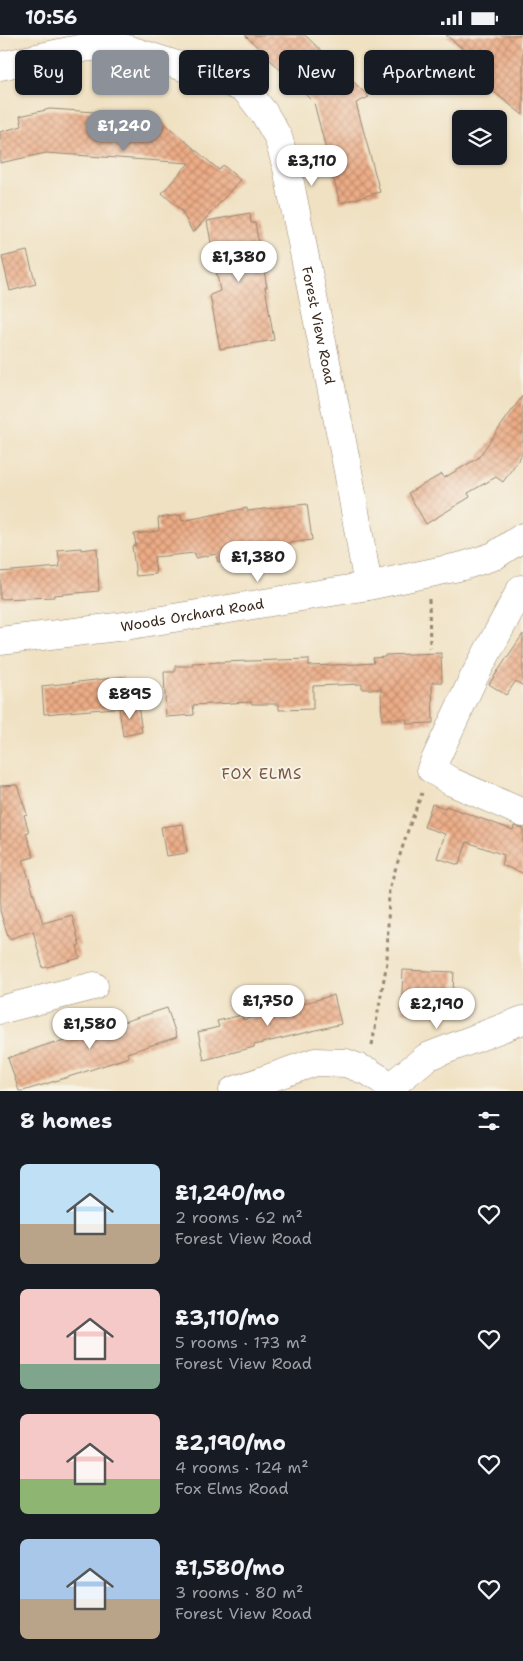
<!DOCTYPE html>
<meta charset="utf-8">
<style>
:root{--surface:#171b24;--page:#242831;--text:#f1f3f6;--muted:#9ea1a6;--accent:#8c9099}
body{margin:0;font-family:"Shantell Sans",sans-serif;background:var(--page);color:var(--text);height:100vh;display:flex;flex-direction:column;font-size:19px;white-space:nowrap}
*{box-sizing:border-box;margin:0}
p{font-size:16px;color:var(--muted)}
.icon{flex:none;width:28px;height:28px;fill:none;stroke:currentColor;stroke-width:2;stroke-linecap:round;stroke-linejoin:round}
.map{position:relative;height:1056px;overflow:hidden}
.details{display:flex;flex-direction:column;background:var(--surface);flex:1}
.details>*{flex:none}
.top-card{position:absolute;left:15px;top:15px;width:494px;height:45px;display:flex;gap:10px}
.buttons{position:absolute;left:452px;top:75px;display:grid;gap:10px}
.buttons a{display:grid;place-items:center;width:55px;height:55px;border-radius:8px;background:var(--surface);box-shadow:0 1px 4px #0004;font-size:25px}
.price{position:absolute;translate:-50% -42px;padding:0 11px;border-radius:18px;background:#fff;color:#222;font-size:16px;line-height:32px;filter:drop-shadow(0 1px 2px #0008)}
.price::after{content:'';position:absolute;left:50%;top:30px;width:15px;height:11px;margin-left:-8px;background:inherit;clip-path:polygon(0 0,100% 0,50% 100%)}
.price.selected{background:var(--accent);color:#fff}
ul{padding:0;list-style:none}
li{display:flex;align-items:center;gap:15px;height:125px;padding:0 20px}
li span{display:grid;place-items:center;flex:none;width:140px;height:100px;border-radius:8px;color:#555}
li>.icon{margin-inline-start:auto}
span .icon{width:60px;height:60px;fill:#fffc;stroke-width:1}
li b{font-size:21px}
h2{display:flex;justify-content:space-between;align-items:center;height:60px;padding:0 20px;font-size:21px}
.tag{padding:0 18px;border-radius:8px;background:var(--surface);box-shadow:0 1px 4px #0004;font-size:18px;line-height:45px}
.tag.selected{background:var(--accent);color:#fff}
.status{display:flex;justify-content:space-between;align-items:center;height:35px;padding:0 25px;background:var(--surface);direction:ltr}
.status svg{height:14px;fill:currentColor}
.map>svg:first-child{display:block}
</style>
<div class="status"><b>10:56</b><svg viewBox="0 0 49 12"><path d="M0 12V9h3v3zM5 12V6h3v6zM10 12V3h3v9zM15 12V0h3v12zM26 1h20v11H26zM47 4h2v5h-2z"/></svg></div>
<div class="map">
<svg width="523" height="1056" viewBox="0 0 523 1056">
<defs>
<pattern id="building-cross-hatch" width="8" height="8" patternUnits="userSpaceOnUse" patternTransform="scale(1.25)"><rect width="8" height="8" fill="#ecac86"/><path d="M0 0l8 8M0 8l8-8" fill="none" stroke="#c08c6d"/></pattern>
</defs>
<rect width="100%" height="100%" fill="#f7f3e8"/>
<filter id="ink" filterUnits="userSpaceOnUse"><feTurbulence type="fractalNoise" baseFrequency=".02" numOctaves="2"/><feDisplacementMap in="SourceGraphic" scale="10" xChannelSelector="R" yChannelSelector="G"/><feConvolveMatrix kernelMatrix="1 2 1 2 8 2 1 2 1" color-interpolation-filters="sRGB"/></filter>
<filter id="wash" filterUnits="userSpaceOnUse"><feTurbulence type="fractalNoise" baseFrequency=".0096" numOctaves="4" result="noise"/><feDisplacementMap in="SourceGraphic" scale="20" xChannelSelector="R" yChannelSelector="G"/><feGaussianBlur stdDeviation="1.12" result="paint"/><feColorMatrix in="noise" values="0 0 0 0 0 0 0 0 0 0 0 0 0 0 0 0 0 1.4 0 .05"/><feComposite in="paint" operator="in"/></filter>
<g filter="url(#wash)">
<rect width="100%" height="100%" fill="#f0e1c2"/>
<g id="blocks">
<path fill="url(#building-cross-hatch)" d="M245 0H305L369 62 356 68 380 157 340 168 314 68Z
M446 0H523V80L481 47 490 36Z
M50 74 156 81 219 135 223 130 240 145 193 198 181 175 162 158 189 128 46 118 0 128V97L22 91 20 81Z
M250 178 251 188H255L267 252H265L274 305 220 314 210 260 220 256 207 186Z
M27 216 36 249 10 256 2 222Z
M523 360V418L503 447 496 442 468 458 470 462 426 489 408 458 442 439 444 443 478 423Z
M307 469 312 505 244 514 245 522 218 527 216 519 196 523 195 518 154 522 156 539 136 541 132 511 136 510 134 499 159 496 158 483 181 480 182 486 247 473V476Z
M81 513V515L97 513 99 556 54 560V562L0 564V537L60 532 58 515Z
M523 599V651L516 646 506 660 489 649Z
M441 618 442 647H432L433 688 407 689V684H382L381 654H362V649L313 651V674L279 675V669H252L251 667 193 670 194 680 166 682 164 637H175V631H192V628L309 624V631L359 629 374 628 373 623 385 622V620Z
M123 642 126 672 44 679 42 651Z
M138 670 142 697 123 701 119 673Z
M17 750 27 779 24 780 29 797 26 798 34 822 23 825 43 888 72 880 80 911H77L80 923 43 933 33 896 9 904 0 876V751Z
M432 769 445 773 446 771 513 795 514 791 523 793V838L501 830 504 820 467 807 459 830 437 823 445 799 424 792Z
M183 789 187 818 166 821 161 792Z
M403 935 454 937 453 957 443 956 442 979 401 977Z
M334 960 341 989 254 1010V1012L204 1025 198 997 219 992 217 986 242 980 243 985Z
M167 973 177 1002 127 1018 129 1022 81 1038 23 1056H19L8 1023 55 1007V1009Z"/>
</g>
</g>
<g filter="url(#ink)">
<use href="#blocks" fill-opacity="0" stroke="#968670" stroke-width="1"/>
<g fill="none" stroke-linecap="round" stroke-linejoin="round">
<defs>
<g id="minor">
<path id="s1" d="M0 31 88 12 124 13 214 42 245 54 264 78 278 102 287 133 348 436 368 551"/>
<path d="M521 554 473 644 431 734 452 747 523 778"/>
<path id="s2" d="M0 606 125 591 368 551 463 531 494 521 523 502"/>
<path d="M0 975 94 951"/>
<path d="M233 1056 315 1027 346 1028 369 1037 391 1051"/>
<path d="M389 1056 391 1051 427 1022 523 985"/>
</g>
</defs>
<use href="#minor" stroke="#968670" stroke-width="29"/>
<path stroke="#968670" stroke-width="3" stroke-dasharray="4 4" stroke-linecap="butt" d="M429 564 430 613
M372 1010 387 927 389 854 409 792 422 758"/>
<use href="#minor" stroke="#fff" stroke-width="28"/>
</g>
</g>
<g text-anchor="middle" dominant-baseline="central" stroke-width="4" stroke-linejoin="round" paint-order="stroke">
<g font-size="14" fill="#3b2a1e" stroke="#f7f3e8">
<text stroke="none"><textPath href="#s1" startOffset="505">Forest View Road</textPath></text>
<text stroke="none"><textPath href="#s2" startOffset="194">Woods Orchard Road</textPath></text>
</g>
<g font-size="15" letter-spacing="1" fill="#795842" stroke="#f7f3e8">
<text x="262" y="739">FOX ELMS</text>
</g>
</g>
</svg>
<div class="buttons">
<a><svg class="icon" aria-label="layers" viewBox="0 0 24 24"><path d="M12 4l9 5-9 5-9-5zM3 14l9 5 9-5"/></svg></a>
</div>
<b class="price selected" style="left:124px;top:117px">£1,240</b>
<b class="price" style="left:312px;top:152px">£3,110</b>
<b class="price" style="left:239px;top:248px">£1,380</b>
<b class="price" style="left:258px;top:548px">£1,380</b>
<b class="price" style="left:130px;top:685px">£895</b>
<b class="price" style="left:268px;top:992px">£1,750</b>
<b class="price" style="left:437px;top:995px">£2,190</b>
<b class="price" style="left:90px;top:1015px">£1,580</b>
<div class="top-card">
<a class="tag">Buy</a>
<a class="tag selected">Rent</a>
<a class="tag">Filters</a>
<a class="tag">New</a>
<a class="tag">Apartment</a>
</div>
</div>
<section class="details">
<h2>8 homes<svg class="icon" aria-label="filters" viewBox="0 0 24 24"><path d="M4 7h16M4 17h16"/><circle cx="9" cy="7" r="2"/><circle cx="15" cy="17" r="2"/></svg></h2>
<ul>
<li><span style="background:linear-gradient(#bfe0f5 60%,#b9a48a 0)"><svg class="icon" aria-label="home" viewBox="0 0 24 24"><path d="M3 11l9-7 9 7M6 9v11h12V9"/></svg></span><div><b>£1,240/mo</b><p>2 rooms · 62 m²</p><p>Forest View Road</p></div><svg class="icon" aria-label="heart" viewBox="0 0 24 24"><path d="M12 20l-8-8c-3-5 5-10 8-4 3-6 11-1 8 4z"/></svg></li>
<li><span style="background:linear-gradient(#f6c9c9 75%,#7fa58c 0)"><svg class="icon" aria-label="home" viewBox="0 0 24 24"><path d="M3 11l9-7 9 7M6 9v11h12V9"/></svg></span><div><b>£3,110/mo</b><p>5 rooms · 173 m²</p><p>Forest View Road</p></div><svg class="icon" aria-label="heart" viewBox="0 0 24 24"><path d="M12 20l-8-8c-3-5 5-10 8-4 3-6 11-1 8 4z"/></svg></li>
<li><span style="background:linear-gradient(#f6c9c9 65%,#8fb573 0)"><svg class="icon" aria-label="home" viewBox="0 0 24 24"><path d="M3 11l9-7 9 7M6 9v11h12V9"/></svg></span><div><b>£2,190/mo</b><p>4 rooms · 124 m²</p><p>Fox Elms Road</p></div><svg class="icon" aria-label="heart" viewBox="0 0 24 24"><path d="M12 20l-8-8c-3-5 5-10 8-4 3-6 11-1 8 4z"/></svg></li>
<li><span style="background:linear-gradient(#a9c7e8 60%,#b9a48a 0)"><svg class="icon" aria-label="home" viewBox="0 0 24 24"><path d="M3 11l9-7 9 7M6 9v11h12V9"/></svg></span><div><b>£1,580/mo</b><p>3 rooms · 80 m²</p><p>Forest View Road</p></div><svg class="icon" aria-label="heart" viewBox="0 0 24 24"><path d="M12 20l-8-8c-3-5 5-10 8-4 3-6 11-1 8 4z"/></svg></li>
</ul>
</section>
